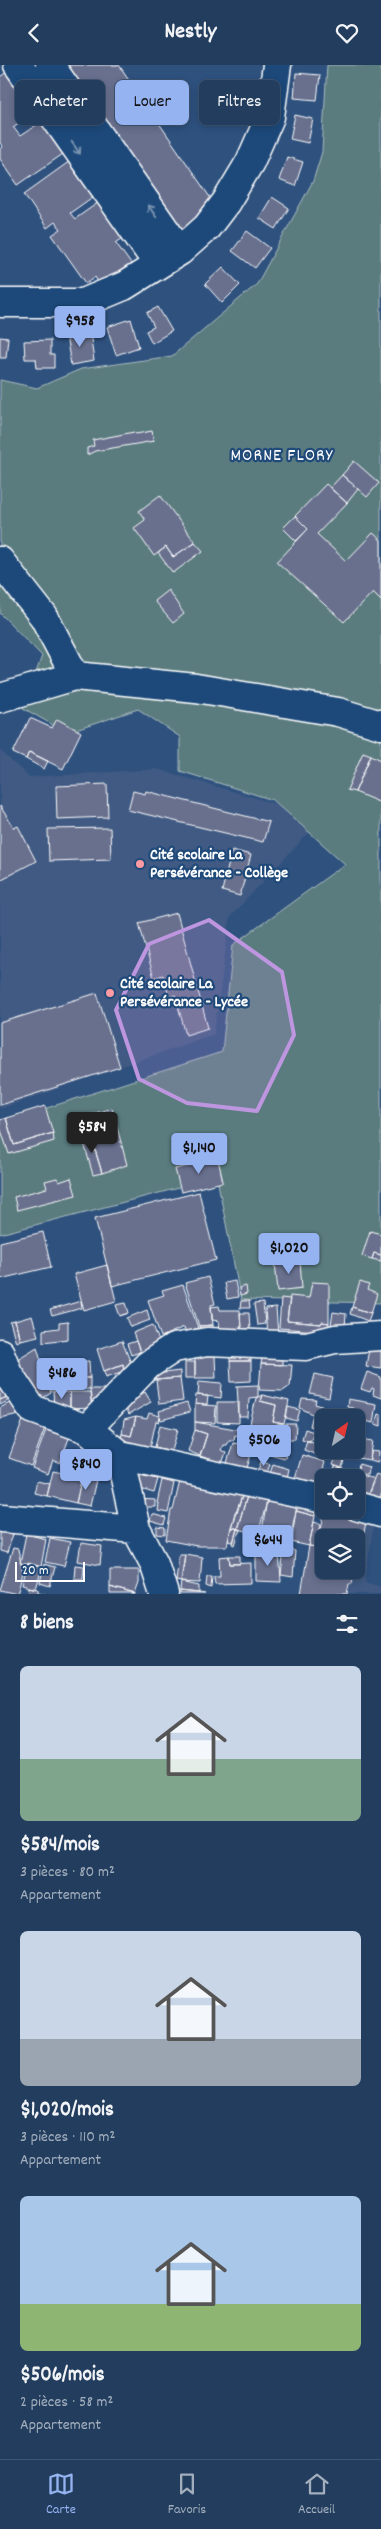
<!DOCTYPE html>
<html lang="fr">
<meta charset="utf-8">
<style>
:root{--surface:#223d5e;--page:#2e4867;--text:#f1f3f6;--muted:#a2aebc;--line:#3f5673;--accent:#95b2f1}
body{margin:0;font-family:Dekko,sans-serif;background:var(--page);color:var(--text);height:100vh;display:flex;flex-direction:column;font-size:19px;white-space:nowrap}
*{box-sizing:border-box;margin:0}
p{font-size:16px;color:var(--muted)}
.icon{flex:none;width:28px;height:28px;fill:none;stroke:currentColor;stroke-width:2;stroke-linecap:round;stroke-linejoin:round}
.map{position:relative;height:1529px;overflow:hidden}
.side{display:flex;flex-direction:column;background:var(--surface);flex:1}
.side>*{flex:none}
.hud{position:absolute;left:15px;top:15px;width:351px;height:45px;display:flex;gap:10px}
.needle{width:32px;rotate:34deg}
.tools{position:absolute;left:315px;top:1344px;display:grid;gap:10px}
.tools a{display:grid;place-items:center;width:50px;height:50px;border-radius:8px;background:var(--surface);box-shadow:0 2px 8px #0003,0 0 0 1px var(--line);font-size:25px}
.scale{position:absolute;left:15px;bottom:12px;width:70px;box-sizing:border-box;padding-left:5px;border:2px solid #fff;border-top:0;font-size:14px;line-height:18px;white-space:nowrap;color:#fff;-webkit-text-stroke:4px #1f4a7a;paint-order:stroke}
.price{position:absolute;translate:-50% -42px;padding:0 11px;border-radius:5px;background:var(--accent);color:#111;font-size:16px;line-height:32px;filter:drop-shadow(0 1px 2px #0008)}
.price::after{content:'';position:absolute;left:50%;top:30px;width:15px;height:11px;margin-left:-8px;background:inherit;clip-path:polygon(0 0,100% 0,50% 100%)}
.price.active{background:#222;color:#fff}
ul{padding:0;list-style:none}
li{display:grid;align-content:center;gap:10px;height:265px;padding:0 20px}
li span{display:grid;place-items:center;height:155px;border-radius:8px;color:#555}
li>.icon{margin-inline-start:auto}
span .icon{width:90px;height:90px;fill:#fffc;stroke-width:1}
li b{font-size:21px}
h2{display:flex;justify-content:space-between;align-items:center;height:60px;padding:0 20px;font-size:21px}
.tag{padding:0 18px;border-radius:8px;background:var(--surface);box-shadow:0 2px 8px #0003,0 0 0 1px var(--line);font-size:18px;line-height:45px}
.tag.active{background:var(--accent);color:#111}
header{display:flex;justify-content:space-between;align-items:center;height:65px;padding:0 20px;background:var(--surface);font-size:22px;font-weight:800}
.tabs{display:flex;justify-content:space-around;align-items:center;height:70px;border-top:1px solid var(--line);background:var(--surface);font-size:14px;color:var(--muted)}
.tabs a{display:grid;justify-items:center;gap:2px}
.tabs .active{color:var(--accent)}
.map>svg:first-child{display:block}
</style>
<header><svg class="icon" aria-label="back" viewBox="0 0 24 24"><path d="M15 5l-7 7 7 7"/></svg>Nestly<svg class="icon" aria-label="heart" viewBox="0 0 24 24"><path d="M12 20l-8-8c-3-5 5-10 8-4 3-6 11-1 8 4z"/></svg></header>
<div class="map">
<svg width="381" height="1529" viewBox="0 0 381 1529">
<rect width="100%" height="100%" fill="#2e517e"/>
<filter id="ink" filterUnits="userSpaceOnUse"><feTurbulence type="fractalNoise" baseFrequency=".02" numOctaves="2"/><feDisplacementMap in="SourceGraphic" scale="10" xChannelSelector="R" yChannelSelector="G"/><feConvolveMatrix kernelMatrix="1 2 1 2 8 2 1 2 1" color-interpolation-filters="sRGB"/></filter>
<g filter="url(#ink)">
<path fill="#3f5a83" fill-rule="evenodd" d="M0 685 29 712 157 704 323 753 230 852 214 969 0 1044Z
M325 1445 367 1451 374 1458 365 1517 381 1522V1529H301L317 1482ZM324 1472H356V1505H324Z"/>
<path fill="#5a7b7f" stroke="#acbdbf" d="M327 0H381V1238L241 1235 217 1113 0 1169V1058L222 987 233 880 345 799 273 735 180 706V672L138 644 67 668 23 643 42 591 0 548V315L37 323 81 304 172 291 257 219 313 116 322 87Z"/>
<path fill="#686f8e" stroke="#fff" d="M56 0H119L216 141 174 170Z
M8 6 36 46 13 62 20 71 41 57 63 89 18 120 0 94V84L3 82 0 78V12Z
M296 8 320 10 317 35 294 33Z
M295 50 313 54 308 78 290 74Z
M287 92 303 97 295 121 279 115Z
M70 96 94 131 70 148 75 154 99 137 123 173 116 178 131 199 100 220 95 212 86 218 52 170 61 164 55 157 47 163 24 129Z
M272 132 289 143 276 164 259 153Z
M247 166 270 183 255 203 232 186Z
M223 202 240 220 222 238 205 219Z
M158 242 172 266 152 278 146 266 154 262 147 248Z
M131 254 139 282 116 290 107 262Z
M90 267 94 296 71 300 66 271Z
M0 272 8 273 6 292H0Z
M50 275V290H54V303H37L36 294H25L24 276Z
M152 366 154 376 95 386 87 390V383L94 381 93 375 134 367 136 369Z
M354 396 379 418 367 432 342 410Z
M342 410 358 424 347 438 330 423Z
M326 419 347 438 317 469 346 496 373 468 381 475V535L373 527 344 557 277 497 308 464 295 451Z
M160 430 195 477 173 492 166 482 154 491 134 463 145 455 139 446Z
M295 451 308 464 296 476 283 463Z
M195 477 203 486 173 508 158 488 166 482 173 492Z
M168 525 184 549 173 558 154 536Z
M30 653 52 663 57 654 81 667 63 704 29 687 26 694 13 688Z
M29 687 48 696 44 704 26 694Z
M363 687 371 690 355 727 347 725Z
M371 690 381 695V738L355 727Z
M107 719 108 752 57 754 56 721Z
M133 726 145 729 146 726 269 757 263 777 128 745Z
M0 741 14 763 18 761 36 796 0 815Z
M110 763 111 794 49 796 48 764Z
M232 785 251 790 240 831 222 826Z
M177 848 208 963 186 970 175 930 169 932 163 910 154 913 139 858Z
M97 928 120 1002 0 1040V958Z
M45 1041 53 1068 14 1080 6 1053Z
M112 1043 127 1100 102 1108 90 1068 97 1067 92 1049Z
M6 1053 14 1080 53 1068 54 1076 9 1089 0 1062V1055Z
M90 1068 102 1108 93 1110 82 1071Z
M218 1094 223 1117 181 1127 175 1104Z
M57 1113 59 1117 71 1113 76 1130 17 1145 14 1132 47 1123 45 1116Z
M199 1127 216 1195 112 1221 95 1153Z
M370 1166 381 1169V1190L374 1188 372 1194 362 1191Z
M43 1167 51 1202 0 1214V1177Z
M374 1188 381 1190V1196L372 1194Z
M300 1195 302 1223 278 1226 275 1197Z
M107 1200 116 1236 84 1245 74 1209Z
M208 1212 215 1239 211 1240 213 1260 199 1261 185 1218Z
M235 1216 238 1232 227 1234 224 1218Z
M312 1217 329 1218V1258L322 1257 321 1259 287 1256 290 1231 309 1233Z
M360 1217 369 1220 367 1225 377 1229 371 1248 352 1242Z
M183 1220 198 1263 186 1267 184 1262 161 1272 148 1235 164 1230 162 1226Z
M246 1221 247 1229 240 1231 239 1223Z
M281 1233 290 1234 287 1256 321 1259 322 1257 329 1258 328 1267 279 1263Z
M81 1236 82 1243 52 1251 50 1245Z
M241 1236H249L250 1243H240Z
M126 1238 129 1248 120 1251 116 1240Z
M263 1238 265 1259 257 1260 254 1239Z
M219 1241 220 1245H240L241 1266H220L219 1256 212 1255 211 1242Z
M352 1242 371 1248 368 1256 350 1249Z
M276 1243 278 1270 267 1271 265 1244Z
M147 1245 150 1255 131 1262 127 1253Z
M333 1247 346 1249 345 1262 331 1260Z
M240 1248H249L250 1264H241Z
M32 1251 38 1271 20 1275 15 1256Z
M15 1256 20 1275 16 1277 10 1257Z
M68 1257V1274L43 1277V1265L59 1263V1258Z
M153 1260 160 1279 140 1287 133 1268Z
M213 1260V1268H201L199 1261Z
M122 1276 133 1303 124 1306 123 1299 104 1306 97 1284Z
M136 1276 140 1287 131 1290 127 1279Z
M370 1278 381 1280V1303L366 1301Z
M37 1282 51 1328 35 1338 11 1298Z
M230 1290H251V1296H230Z
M195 1292H215L216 1313H195Z
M262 1293H282V1300L261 1299Z
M89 1296 90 1313H83L82 1303 56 1305V1316H51L49 1298Z
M230 1296H251V1316L231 1317Z
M185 1297H195V1313H185Z
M123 1299 124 1306 106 1312 104 1306Z
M261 1299 292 1300 290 1321 283 1326 259 1325Z
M82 1303 83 1313H90V1324L51 1326V1316H56V1305Z
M180 1306V1313L156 1315 155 1309Z
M367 1307 381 1312V1333L373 1330 374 1324 372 1323 370 1327 361 1324Z
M315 1309 333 1313 329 1333 310 1329Z
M180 1313 183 1336 159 1339 156 1315Z
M199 1316 222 1318 221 1333 198 1330Z
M0 1319 7 1332 0 1335Z
M0 1319 13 1333 0 1340V1335L7 1332Z
M258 1320V1332L249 1333 248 1352H239L237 1321Z
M90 1324H104L105 1335 92 1343Z
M53 1327H70V1343H54Z
M70 1327H90L92 1343 70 1344Z
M145 1327 151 1337 128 1350 123 1339Z
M196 1330 208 1331 207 1340 195 1339Z
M262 1330 289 1336 284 1359 273 1357 276 1340 260 1336Z
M262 1330 260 1336 276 1340 273 1357 284 1359 281 1371 249 1363 256 1333Z
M302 1334 316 1335 315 1339 331 1344 329 1352H324V1366L310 1361 313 1349 300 1343Z
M348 1334 376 1339 373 1358 352 1352 353 1343 347 1342Z
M13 1336 20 1349 0 1353V1343Z
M217 1337H239V1358L217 1357Z
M187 1338 190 1347 161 1355 160 1352 159 1357 156 1356 150 1383 120 1376 122 1369 131 1371 136 1352 147 1354 149 1348 160 1351 159 1346Z
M195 1339 216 1341 215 1358 195 1357Z
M288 1342 300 1345 297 1356 286 1353Z
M378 1349 381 1350V1361L375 1359Z
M136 1352 131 1371 122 1369 124 1355Z
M23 1355 45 1363 31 1401 9 1393Z
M195 1357 241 1365 240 1371 235 1370 234 1375H229L226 1380H223L221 1385 226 1388 222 1398 200 1391 207 1369 195 1365Z
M286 1359H296L295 1374H285Z
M160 1360 178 1364 172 1386 155 1382Z
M305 1364 314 1367 310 1377 302 1374Z
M46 1365 69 1373 60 1398 53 1395 48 1409 32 1403Z
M195 1365 207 1369 200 1391 188 1386Z
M243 1369 256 1373 247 1403 227 1398 233 1378 240 1379Z
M356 1373 373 1376 370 1395 339 1390 340 1385H356Z
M307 1375 320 1379 317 1390 304 1385Z
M269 1376 288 1381 285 1393 266 1388Z
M371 1386 379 1387 378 1397 370 1395Z
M302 1390 325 1397 317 1426 293 1420Z
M336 1392 344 1395 342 1403 333 1400Z
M261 1397 270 1399 267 1408 258 1405Z
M273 1399 289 1404 287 1413 270 1409Z
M359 1399 369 1402 367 1410 357 1408Z
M335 1401 355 1408 353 1412H331Z
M53 1406 82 1412 76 1438 47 1431Z
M134 1409 158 1414 154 1428 130 1421Z
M357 1409 374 1414 365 1436 356 1433Z
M376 1409 381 1411V1438L366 1436Z
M82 1412 96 1415 90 1441 76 1438Z
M181 1412 243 1428 237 1448 235 1447 227 1481H197L166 1475 171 1445H173Z
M162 1415 174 1418 168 1448 158 1446 159 1438H157Z
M37 1416 50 1419 47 1431 34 1428Z
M243 1428H248L237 1464 231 1462Z
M248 1428 268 1433 258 1469 237 1464Z
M138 1434 155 1435V1442H138Z
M267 1434 298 1439 290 1471 262 1466Z
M297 1442 315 1445V1451L296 1446Z
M325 1445 367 1451 359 1495 356 1496V1472H324V1505H354L352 1519H349L347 1529H301L309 1481 317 1482Z
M296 1446 315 1451 309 1481 291 1477Z
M152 1449 166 1453 164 1460 150 1456Z
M314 1457 321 1459 317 1482 309 1481Z
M157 1462 165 1463V1470L157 1469Z
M231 1462 237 1464 233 1477 228 1476Z
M237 1464H240L235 1480 233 1479Z
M0 1465 13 1469 7 1488 0 1486Z
M26 1469 46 1474 41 1502 20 1498Z
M260 1470 275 1472 274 1481 260 1480Z
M50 1473 70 1477 64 1501 45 1497Z
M81 1478 102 1481 100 1500 78 1496Z
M13 1483 18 1484 23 1508 17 1529 0 1525Z
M284 1484 295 1486 293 1512 281 1510Z
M279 1486 281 1517 256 1516V1487Z
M179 1489H185L181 1517 176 1516Z
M185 1489 202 1492 200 1518 181 1517Z
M229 1491H240V1499H230Z
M229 1491 230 1499 251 1498V1518L215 1519 214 1511H220L219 1492Z
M28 1498 42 1502 36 1524 22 1520Z
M44 1499 55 1502 50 1521 40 1518Z
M75 1500 84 1501 83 1514H74Z
M110 1505H139V1518L135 1529 110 1522Z
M207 1511H212L211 1523 206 1521Z
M181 1517 199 1521V1528L180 1526Z
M29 1522 38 1524V1527L45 1529H28Z
M110 1522 135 1529H110Z
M180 1526 199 1528 205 1529H180Z"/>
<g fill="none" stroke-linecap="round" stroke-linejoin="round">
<defs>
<path id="street" d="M18 0 158 199
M50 0 180 186
M0 238H83L124 221 180 186 207 162 226 137 250 97 270 52 277 0
M0 496 44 552 75 611
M0 633 75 611 196 623 338 647 381 660
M0 1288 8 1308 32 1344 87 1364 120 1390 324 1434
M87 1364 148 1300 174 1283 207 1277 306 1281 335 1274 381 1271
M120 1390 136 1464 154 1498 164 1529
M356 1441 381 1448
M2 1453 136 1464"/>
</defs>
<use href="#street" stroke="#fff" stroke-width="31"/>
<use href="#street" stroke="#1f4a7a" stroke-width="28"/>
</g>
<defs><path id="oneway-shaft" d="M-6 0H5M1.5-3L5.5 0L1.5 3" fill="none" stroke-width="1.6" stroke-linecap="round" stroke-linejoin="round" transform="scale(1.25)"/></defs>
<g stroke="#7992af">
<use href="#oneway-shaft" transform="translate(76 83) rotate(55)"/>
<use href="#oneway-shaft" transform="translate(152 146) rotate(-125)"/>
</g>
</g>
<path fill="#bd96df" fill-opacity="0.2" stroke="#bd96df" stroke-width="4" stroke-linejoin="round" d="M209 855 282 907 294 970 257 1046 187 1038 139 1014 116 945 149 879Z"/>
<g fill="#ff9aa2" stroke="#1f4a7a" stroke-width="2">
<circle cx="140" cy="799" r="5"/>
<circle cx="110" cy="928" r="5"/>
</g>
<g text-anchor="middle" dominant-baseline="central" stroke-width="4.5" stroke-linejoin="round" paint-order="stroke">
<g font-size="16" font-weight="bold" fill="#fff" stroke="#1f4a7a" text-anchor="start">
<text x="150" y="790">Cité scolaire La<tspan x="150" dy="18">Persévérance - Collège</tspan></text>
<text x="120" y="919">Cité scolaire La<tspan x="120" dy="18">Persévérance - Lycée</tspan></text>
</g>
<g font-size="18" letter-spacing="1" fill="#fff" stroke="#1f4a7a">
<text x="282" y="391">MORNE FLORY</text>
</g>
</g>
</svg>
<div class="tools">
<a><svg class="needle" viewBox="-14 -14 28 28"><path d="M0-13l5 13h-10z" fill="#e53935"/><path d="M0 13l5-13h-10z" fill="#a2aebc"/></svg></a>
<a><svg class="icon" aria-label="locate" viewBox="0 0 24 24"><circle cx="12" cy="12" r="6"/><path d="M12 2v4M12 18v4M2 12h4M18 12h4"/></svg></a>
<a><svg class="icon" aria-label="layers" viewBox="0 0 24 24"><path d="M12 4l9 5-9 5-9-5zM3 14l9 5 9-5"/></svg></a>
</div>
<div class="scale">20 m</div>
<b class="price" style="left:80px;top:283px">$958</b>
<b class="price active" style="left:92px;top:1089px">$584</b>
<b class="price" style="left:199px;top:1110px">$1,140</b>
<b class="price" style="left:289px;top:1210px">$1,020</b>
<b class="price" style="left:62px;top:1335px">$486</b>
<b class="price" style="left:264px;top:1402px">$506</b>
<b class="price" style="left:86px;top:1426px">$840</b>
<b class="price" style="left:268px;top:1502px">$644</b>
<div class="hud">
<a class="tag">Acheter</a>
<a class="tag active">Louer</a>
<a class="tag">Filtres</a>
</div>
</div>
<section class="side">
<h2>8 biens<svg class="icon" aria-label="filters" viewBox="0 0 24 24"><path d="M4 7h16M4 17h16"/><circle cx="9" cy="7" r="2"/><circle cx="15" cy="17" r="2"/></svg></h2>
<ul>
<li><span style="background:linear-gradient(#c9d6e8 60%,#7fa58c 0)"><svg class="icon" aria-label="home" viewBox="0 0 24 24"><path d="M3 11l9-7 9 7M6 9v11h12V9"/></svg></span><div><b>$584/mois</b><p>3 pièces · 80 m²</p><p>Appartement</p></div></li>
<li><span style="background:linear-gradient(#c9d6e8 70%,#9aa5b1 0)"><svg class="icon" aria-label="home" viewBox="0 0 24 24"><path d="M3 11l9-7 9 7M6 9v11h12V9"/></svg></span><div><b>$1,020/mois</b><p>3 pièces · 110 m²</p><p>Appartement</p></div></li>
<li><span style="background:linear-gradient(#a9c7e8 70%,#8fb573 0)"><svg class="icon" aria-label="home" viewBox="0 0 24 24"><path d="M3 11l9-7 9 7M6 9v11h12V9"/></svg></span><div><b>$506/mois</b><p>2 pièces · 58 m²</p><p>Appartement</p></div></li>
</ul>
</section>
<nav class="tabs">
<a class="active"><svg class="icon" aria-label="map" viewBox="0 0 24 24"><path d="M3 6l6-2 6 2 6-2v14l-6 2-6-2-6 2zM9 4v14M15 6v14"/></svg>Carte</a>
<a><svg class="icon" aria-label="saved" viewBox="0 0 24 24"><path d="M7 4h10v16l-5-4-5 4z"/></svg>Favoris</a>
<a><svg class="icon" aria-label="home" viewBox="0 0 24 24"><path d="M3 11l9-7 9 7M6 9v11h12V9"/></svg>Accueil</a>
</nav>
